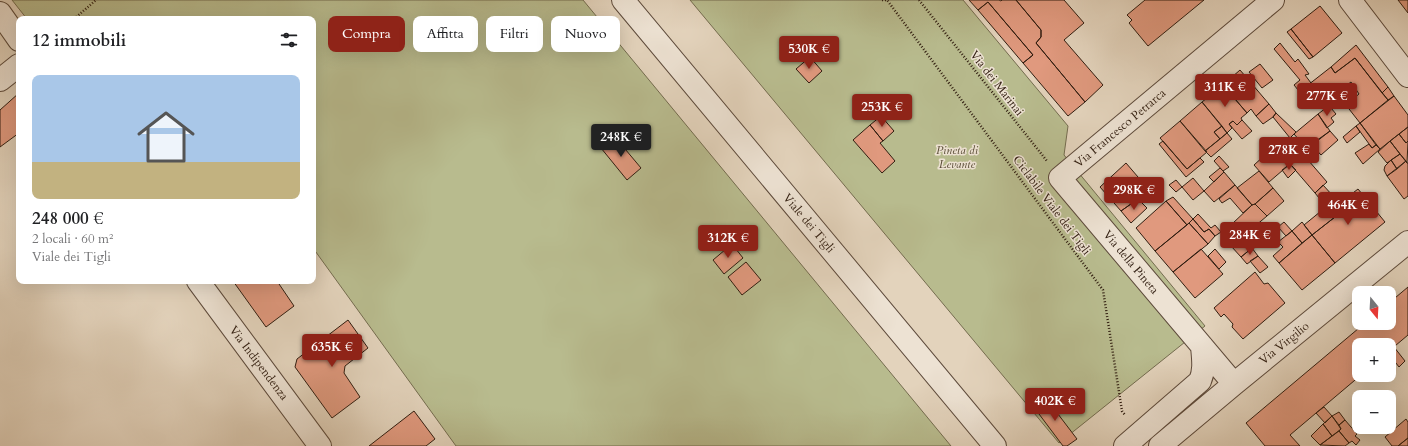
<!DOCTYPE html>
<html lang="it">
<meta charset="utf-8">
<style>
:root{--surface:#fff;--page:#f6f6f6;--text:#202124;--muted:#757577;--line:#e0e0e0;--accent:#8f2418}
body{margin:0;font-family:Cardo,serif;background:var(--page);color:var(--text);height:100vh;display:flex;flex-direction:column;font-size:15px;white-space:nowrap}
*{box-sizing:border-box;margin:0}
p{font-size:13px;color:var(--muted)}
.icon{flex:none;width:22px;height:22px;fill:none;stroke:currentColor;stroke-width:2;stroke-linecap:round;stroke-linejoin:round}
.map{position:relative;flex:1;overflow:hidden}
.sheet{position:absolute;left:16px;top:16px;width:300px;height:268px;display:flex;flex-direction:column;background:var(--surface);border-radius:8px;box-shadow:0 4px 16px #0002}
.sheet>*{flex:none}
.hud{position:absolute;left:328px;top:16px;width:380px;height:36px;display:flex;gap:8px}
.needle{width:26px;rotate:162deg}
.fabs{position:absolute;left:1352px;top:286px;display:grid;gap:8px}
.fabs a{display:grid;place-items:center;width:44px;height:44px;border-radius:8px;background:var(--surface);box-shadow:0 4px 16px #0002;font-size:20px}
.price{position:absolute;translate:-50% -34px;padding:0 9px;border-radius:4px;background:var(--accent);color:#fff;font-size:13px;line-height:26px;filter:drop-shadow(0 1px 2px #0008)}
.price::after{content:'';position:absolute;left:50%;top:24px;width:12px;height:9px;margin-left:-6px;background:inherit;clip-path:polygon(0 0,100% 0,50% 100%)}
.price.on{background:#222;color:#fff}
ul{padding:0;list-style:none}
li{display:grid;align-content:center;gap:8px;height:212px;padding:0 16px}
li+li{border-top:1px solid var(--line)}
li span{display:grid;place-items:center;height:124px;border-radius:8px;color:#555}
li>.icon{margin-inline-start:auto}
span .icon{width:72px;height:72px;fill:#fffc;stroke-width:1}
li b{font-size:17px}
h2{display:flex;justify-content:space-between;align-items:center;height:48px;padding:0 16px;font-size:17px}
.tag{padding:0 14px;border-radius:8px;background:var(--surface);box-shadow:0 4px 16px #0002;font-size:14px;line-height:36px}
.tag.on{background:var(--accent);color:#fff}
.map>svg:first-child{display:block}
</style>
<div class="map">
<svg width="1408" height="446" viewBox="0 0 1408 446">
<rect width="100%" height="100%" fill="#e3d3bc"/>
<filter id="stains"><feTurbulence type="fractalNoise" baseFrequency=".005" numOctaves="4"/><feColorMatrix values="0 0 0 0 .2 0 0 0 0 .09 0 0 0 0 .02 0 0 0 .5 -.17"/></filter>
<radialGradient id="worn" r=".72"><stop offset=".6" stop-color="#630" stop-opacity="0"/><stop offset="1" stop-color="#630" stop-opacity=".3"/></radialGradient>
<path fill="#b8bb8e" stroke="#746c4f" d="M12 0H583L951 446H456L313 248V19H27Z
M690 0H963L1068 126 1064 155 1205 326 1059 443Z"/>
<path fill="#e0997e" stroke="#301d10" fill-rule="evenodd" d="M969 0H999L1001 1 1002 0H1016L1041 30V37L1036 43 1085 102 1068 116 1023 63 1033 55 988 2 978 10Z
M1016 0H1064L1084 23 1064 40 1103 85 1085 102 1036 43 1041 37V30Z
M1145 0H1204L1148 46 1129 23 1132 20 1127 15Z
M1398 0H1408V13Z
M988 2 1033 55 1023 63 978 10Z
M1320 6 1342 33 1313 57 1291 29Z
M1291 29 1313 57 1309 59 1287 32Z
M1280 43 1295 62 1298 59 1309 74 1305 75 1311 83 1308 85 1311 89 1303 96 1294 85 1300 80 1274 49Z
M1356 45 1388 87 1382 93 1355 58 1335 73 1331 67Z
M810 57 822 71 809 83 796 69Z
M1355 58 1388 100 1360 123 1342 100 1328 111 1308 85 1331 67 1335 73ZM1351 82 1359 94 1348 103 1339 91Z
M1260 64 1273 80 1262 88 1249 72Z
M1240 70 1269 104 1256 116 1251 109 1247 113 1223 85Z
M1223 85 1247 113 1241 118 1242 120 1237 125 1233 121 1229 124 1232 128 1227 133 1202 102Z
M1388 87 1394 96 1388 100 1382 93Z
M19 93V133L0 147V110Z
M1394 96 1408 115V127L1380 149 1360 123Z
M1202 102 1222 126 1214 132 1220 139 1205 151 1180 121Z
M1269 104 1276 113 1273 117 1263 124 1256 116Z
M1326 108 1328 111 1331 108 1336 114 1331 118 1334 122 1327 128 1318 114Z
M1276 113 1296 132 1290 138 1273 117Z
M1318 114 1330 131 1306 148 1294 134Z
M881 116 894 131 883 141 870 125Z
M1242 120 1252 131 1242 139 1229 124 1233 121 1237 125Z
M1180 121 1207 152 1187 169 1160 138Z
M1360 123 1376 145 1372 148 1356 126Z
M870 125 883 141 880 143 895 161 882 173 853 140Z
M1222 126 1227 133 1220 139 1214 132Z
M1356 126 1360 132 1347 143 1343 137Z
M1408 127V141L1406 143 1399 134Z
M1330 131 1338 140 1321 155 1312 145Z
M1227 133 1232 139 1211 157 1205 151Z
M1399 134 1406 143 1408 141 1407 163 1390 141Z
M615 137 641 168 627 180 601 148Z
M1163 141 1187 169 1200 158 1204 162 1186 177 1159 144Z
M1390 141 1400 154 1387 163 1378 152Z
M1369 144 1372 148 1376 145 1380 149 1363 164 1355 153Z
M1275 146 1290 164 1269 182 1254 165Z
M1302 153 1327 182 1315 193 1290 164Z
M1400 154 1406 161 1397 169 1391 160Z
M1219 156 1229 167 1223 171 1214 161Z
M1391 160 1397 169 1387 176 1384 170 1385 166Z
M1406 161 1408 164V196L1404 199 1387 176Z
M1126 163 1144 184 1132 191 1138 199 1121 211 1100 187Z
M1290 164 1296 170 1288 178 1282 170Z
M1220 168 1224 172 1214 182 1209 177Z
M1259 171 1273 188 1255 204 1252 205 1237 188Z
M1224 172 1235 185 1214 202 1204 191Z
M1193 178 1204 191 1193 200 1182 187Z
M1176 180 1182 187 1176 192 1169 185Z
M1144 184 1150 192 1139 200 1132 191Z
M1235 185 1252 205 1243 213 1230 198 1222 203 1219 199Z
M1323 185 1333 196 1324 204 1315 193Z
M1273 188 1284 201 1267 216 1255 204Z
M1358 189 1385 222 1335 263 1312 235 1335 217 1330 211Z
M1173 197 1193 219 1187 225 1166 201Z
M1138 199 1147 208 1131 223 1121 211Z
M1166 201 1187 225 1155 251 1136 228Z
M1255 204 1267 216 1242 237 1232 224 1252 205Z
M1326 207 1335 217 1312 235 1304 225Z
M1198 214 1211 228 1215 225 1221 232 1215 236 1209 229 1204 232 1193 219Z
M1193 219 1204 232 1209 229 1215 236 1208 244 1189 223Z
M1284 222 1292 231 1286 236 1278 227Z
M1302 222 1312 235 1302 243 1292 231Z
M1189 223 1208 244 1173 272 1155 251Z
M1232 224 1242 237 1235 243 1224 230 1229 225Z
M1292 231 1302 243 1279 263 1273 256 1283 247 1278 242Z
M1312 235 1335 263 1302 290 1279 263Z
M1242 237 1252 248 1241 257 1231 246Z
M732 244 743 258 724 274 713 260Z
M1252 248 1258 256 1247 264 1241 257Z
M1201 249 1223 274 1195 298 1173 272Z
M1215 249 1226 262 1219 269 1208 256Z
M1258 256 1268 267 1260 273 1250 261Z
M746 262 761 280 742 295 728 277Z
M1255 272 1264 284 1268 283 1285 303 1243 339 1232 327 1233 324 1224 314 1221 317 1214 308Z
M233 281H277L294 306 266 327Z
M1408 287V335L1389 351V345H1359V375H1361L1290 435 1300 446H1265L1246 423 1365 323H1389V303Z
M348 320 368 348 345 366 344 373 360 397 332 418 295 367 297 359Z
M1394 347 1405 361 1399 367 1389 354V351Z
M1045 397 1077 439 1067 446H1063L1033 406Z
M1324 407 1332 416 1325 423 1316 413Z
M414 411 435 439 426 446H369Z
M1339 412 1345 420 1339 425 1332 416Z
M1332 416 1341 429 1332 436 1323 424Z
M1406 419 1408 422V438L1398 446H1392L1385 437Z
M1345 420 1357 434 1355 436 1360 440 1356 445 1352 441 1349 443 1339 431 1341 429 1339 425Z
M1323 424 1332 436 1320 445 1311 436Z
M1339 431 1349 443 1345 446 1320 445Z
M1408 438V446H1398Z"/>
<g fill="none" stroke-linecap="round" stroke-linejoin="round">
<defs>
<path id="minor" d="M623 0 995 446
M1350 0 1408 76
M0 13 19 40
M0 80 19 65
M198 281 320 446
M1234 384 1060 178 1273 0
M1125 446 1200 381C1205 369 1203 359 1202 346
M1160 446 1234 384 1408 242"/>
</defs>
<use href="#minor" stroke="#5d4a3b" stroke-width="24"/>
<path stroke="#301d10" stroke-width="2.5" stroke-dasharray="1 2" stroke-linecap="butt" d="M882 0H887L1103 290 1122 411 1125 415
M919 0 1047 161
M74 19 96 0"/>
<use href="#minor" stroke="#ede2d3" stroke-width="22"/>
</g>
<g text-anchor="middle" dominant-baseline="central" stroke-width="3" stroke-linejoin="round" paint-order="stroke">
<g font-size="12" fill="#301d10" stroke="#ede2d3">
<text transform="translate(997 83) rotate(52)">Via dei Marinai</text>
<text transform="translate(1120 128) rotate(-40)">Via Francesco Petrarca</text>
<text transform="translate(1052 205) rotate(53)">Ciclabile Viale dei Tigli</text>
<text transform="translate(809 223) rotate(50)">Viale dei Tigli</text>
<text transform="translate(1131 262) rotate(50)">Via della Pineta</text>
<text transform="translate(1284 343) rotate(-39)">Via Virgilio</text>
<text transform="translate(259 363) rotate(53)">Via Indipendenza</text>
</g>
<g font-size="12" font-style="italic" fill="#594c36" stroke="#ede2d3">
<text x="957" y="150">Pineta di<tspan x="957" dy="14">Levante</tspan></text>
</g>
</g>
<rect width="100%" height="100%" filter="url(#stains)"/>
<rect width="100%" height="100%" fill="url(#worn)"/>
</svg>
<div class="fabs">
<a><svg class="needle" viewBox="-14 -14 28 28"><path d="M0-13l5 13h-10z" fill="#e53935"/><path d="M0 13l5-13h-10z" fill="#757577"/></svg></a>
<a>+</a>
<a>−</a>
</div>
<b class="price" style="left:809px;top:70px">530K €</b>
<b class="price" style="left:1225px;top:108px">311K €</b>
<b class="price" style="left:1327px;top:117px">277K €</b>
<b class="price" style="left:882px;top:128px">253K €</b>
<b class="price on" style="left:621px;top:158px">248K €</b>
<b class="price" style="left:1289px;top:171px">278K €</b>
<b class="price" style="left:1134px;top:211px">298K €</b>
<b class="price" style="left:1348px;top:226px">464K €</b>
<b class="price" style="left:1250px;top:256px">284K €</b>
<b class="price" style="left:728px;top:259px">312K €</b>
<b class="price" style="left:332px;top:368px">635K €</b>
<b class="price" style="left:1055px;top:422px">402K €</b>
<div class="hud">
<a class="tag on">Compra</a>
<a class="tag">Affitta</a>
<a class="tag">Filtri</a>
<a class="tag">Nuovo</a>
</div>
<section class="sheet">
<h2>12 immobili<svg class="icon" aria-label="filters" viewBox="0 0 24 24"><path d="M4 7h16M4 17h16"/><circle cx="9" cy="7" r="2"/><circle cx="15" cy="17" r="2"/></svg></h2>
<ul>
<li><span style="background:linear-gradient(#a9c7e8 70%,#c2b280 0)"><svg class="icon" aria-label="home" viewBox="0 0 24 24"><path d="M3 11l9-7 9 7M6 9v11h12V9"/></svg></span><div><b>248 000 €</b><p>2 locali · 60 m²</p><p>Viale dei Tigli</p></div></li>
</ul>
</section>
</div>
